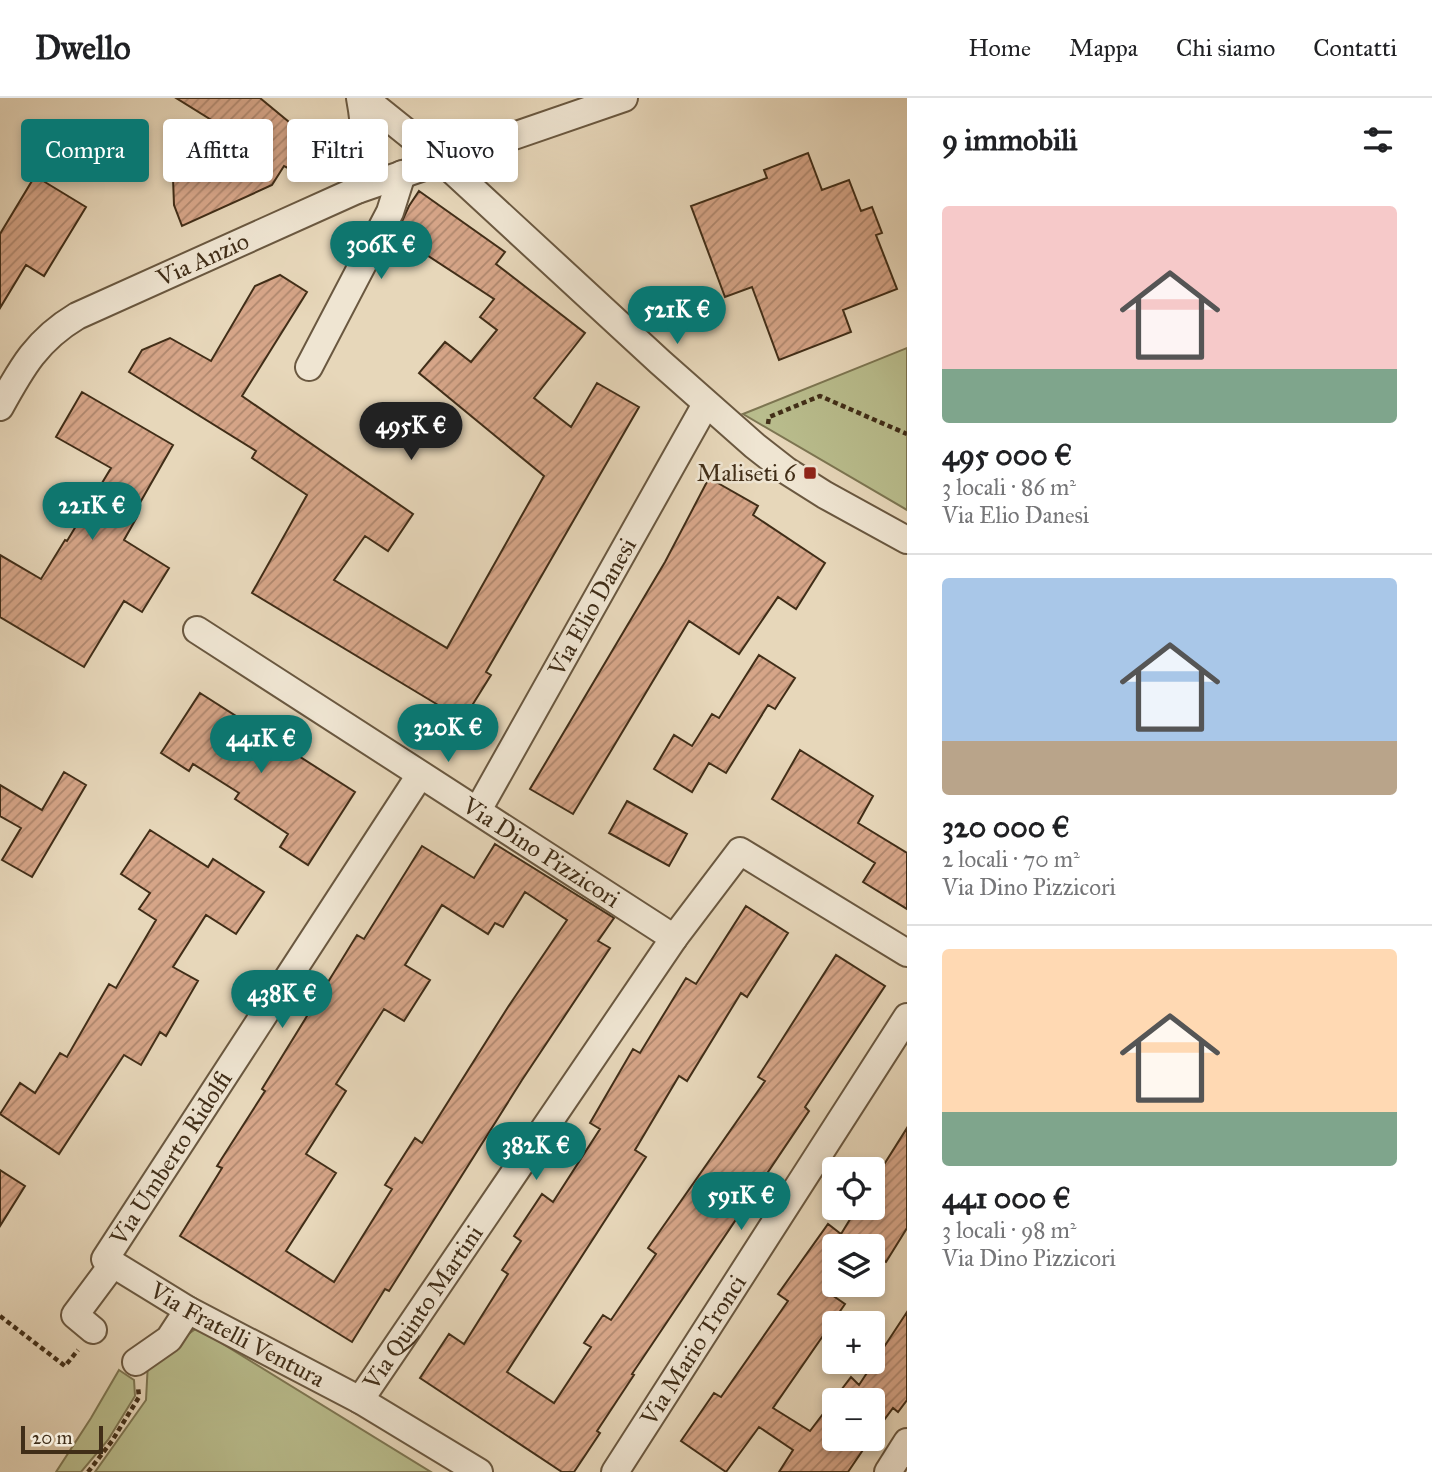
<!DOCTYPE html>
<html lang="it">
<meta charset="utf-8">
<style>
:root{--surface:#fff;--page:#f6f6f6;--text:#202124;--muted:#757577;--line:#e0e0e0;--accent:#0f766e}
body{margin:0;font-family:"IM FELL Great Primer",serif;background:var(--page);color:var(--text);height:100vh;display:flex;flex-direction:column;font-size:26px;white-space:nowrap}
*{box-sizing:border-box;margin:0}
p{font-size:23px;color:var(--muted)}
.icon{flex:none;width:38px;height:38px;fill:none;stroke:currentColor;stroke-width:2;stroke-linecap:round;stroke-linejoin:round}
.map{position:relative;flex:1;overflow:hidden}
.side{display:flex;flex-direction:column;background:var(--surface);width:525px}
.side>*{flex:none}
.guide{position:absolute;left:21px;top:21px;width:665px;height:63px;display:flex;gap:14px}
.tools{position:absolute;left:822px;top:1059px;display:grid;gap:14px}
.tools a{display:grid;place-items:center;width:63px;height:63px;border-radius:7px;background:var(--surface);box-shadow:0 4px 10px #0003;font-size:35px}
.scale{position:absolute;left:21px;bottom:18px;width:82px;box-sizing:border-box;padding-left:7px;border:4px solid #412e18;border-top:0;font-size:19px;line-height:24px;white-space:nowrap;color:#412e18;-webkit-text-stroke:5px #efe5d2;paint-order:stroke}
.price{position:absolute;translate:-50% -60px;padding:0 16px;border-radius:24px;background:var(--accent);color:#fff;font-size:23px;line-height:46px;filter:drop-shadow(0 2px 4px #0008)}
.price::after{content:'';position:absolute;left:50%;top:42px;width:21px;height:16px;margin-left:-10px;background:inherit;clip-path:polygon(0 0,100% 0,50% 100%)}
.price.current{background:#222;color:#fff}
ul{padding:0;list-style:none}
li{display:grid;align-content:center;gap:14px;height:371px;padding:0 35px}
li+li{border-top:2px solid var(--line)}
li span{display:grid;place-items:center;height:217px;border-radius:7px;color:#555}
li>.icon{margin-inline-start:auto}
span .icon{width:126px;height:126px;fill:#fffc;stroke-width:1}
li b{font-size:30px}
h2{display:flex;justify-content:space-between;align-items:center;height:84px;padding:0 35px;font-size:30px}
.pill{padding:0 24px;border-radius:7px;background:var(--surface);box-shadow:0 4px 10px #0003;font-size:24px;line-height:63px}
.pill.current{background:var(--accent);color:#fff}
header{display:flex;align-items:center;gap:42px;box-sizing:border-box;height:98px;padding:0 35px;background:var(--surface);border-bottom:2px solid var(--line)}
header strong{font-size:33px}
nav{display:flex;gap:38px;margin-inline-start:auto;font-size:24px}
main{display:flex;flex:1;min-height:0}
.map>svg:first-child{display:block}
</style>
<header>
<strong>Dwello</strong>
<nav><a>Home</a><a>Mappa</a><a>Chi siamo</a><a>Contatti</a></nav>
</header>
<main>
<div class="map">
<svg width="907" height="1374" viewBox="0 0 907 1374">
<defs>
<pattern id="building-hatch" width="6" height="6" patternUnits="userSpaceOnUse" patternTransform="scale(1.75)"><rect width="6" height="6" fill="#d6a588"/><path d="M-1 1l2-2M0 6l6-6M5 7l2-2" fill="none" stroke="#af876e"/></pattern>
</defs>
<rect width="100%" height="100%" fill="#e7d7ba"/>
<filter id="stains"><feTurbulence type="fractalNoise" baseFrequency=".00286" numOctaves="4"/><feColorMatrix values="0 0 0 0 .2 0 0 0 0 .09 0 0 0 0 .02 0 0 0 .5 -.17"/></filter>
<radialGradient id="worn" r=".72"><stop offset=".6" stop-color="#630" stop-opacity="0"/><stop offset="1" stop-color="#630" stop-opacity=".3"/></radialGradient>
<path fill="#b9bd8d" stroke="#7d7652" stroke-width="2" d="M907 250V412L743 316Z
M197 1230 431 1374H95L146 1302 148 1264Z
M119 1272 134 1282 135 1298 108 1342 81 1374H56L91 1320Z"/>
<path fill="url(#building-hatch)" stroke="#412e18" stroke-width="2" fill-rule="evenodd" d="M176 0H260L318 48 296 74 284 68 272 87 182 128 174 107 173 80 250 46Z
M808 55 822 92 849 82 861 113 872 109 882 135 876 137 897 191 843 212 851 234 779 262 752 189 725 199 691 108 767 80 764 72Z
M35 78 86 109 44 178 26 167 0 210V136Z
M419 93 505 154 496 166 585 235 534 300 571 329 597 285 639 309 486 574 491 577 463 622 252 495 307 397 252 360 256 353 129 274 142 252 170 240 211 263 255 188 280 177 307 194 242 298 413 416 388 453 365 438 334 482 447 550 544 378 419 275 445 244 471 264 497 232 480 219 494 201 416 150 417 149 397 134 409 108Z
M82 294 173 347 133 417 137 419 124 442 169 470 142 514 124 503 84 569 0 519V457L41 481 65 442 67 443 111 370 56 339Z
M709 380 758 408 753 417 825 465 796 511 778 499 739 556 689 523 573 716 530 691 665 464Z
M759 557 795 580 775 611 768 607 726 675 709 665 692 694 654 671 674 637 692 648 712 616 719 620Z
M200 595 355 694 308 767 280 749 288 736 235 701 239 695 193 666 189 673 161 655Z
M800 652 873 698 858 725 907 755V811L863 784 875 765 772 701Z
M64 674 86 687 32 779 2 762 21 730 0 718V687L42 712Z
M627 703 687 736 669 768 609 735Z
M150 732 208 769 213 761 264 794 236 836 206 817 173 869 198 883 166 938 160 934 141 967 124 957 59 1056 0 1016 20 985 35 995 60 955 67 959 109 886 116 890 156 822 139 811 150 795 121 776Z
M495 746 614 820 598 843 610 850 522 982 389 1193 385 1191 352 1244 180 1138 222 1070 217 1068 265 993 262 991 357 837 364 841 422 748 474 780ZM525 794 567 822 508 909 422 1045 415 1040 385 1087 392 1091 334 1184 286 1153 336 1075 306 1056 346 993 336 986 384 911 404 923 430 882 405 867 442 807 488 836 495 825 503 829Z
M746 808 788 835 747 899 741 895 687 983 679 978 635 1052 646 1059 507 1274 554 1305 591 1249 584 1245 603 1217 611 1222 656 1156 648 1150 765 983 758 979 836 857 885 888 805 1009 809 1013 632 1276 634 1277 597 1333 600 1335 574 1374H562L420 1280 449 1236 464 1246 508 1176 502 1172 521 1143 514 1138 542 1096 553 1104 600 1031 590 1025 633 951 640 955 686 880 696 886Z
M907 1030V1130L886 1164 873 1157V1148H835V1186H840L832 1197 845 1206 773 1310 810 1333 851 1279 859 1287 907 1214V1302L898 1314 893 1310 873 1337V1302H835V1340H871L848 1374H779L793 1352 759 1329 726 1374 681 1343 714 1295 721 1299 788 1203 778 1196 828 1126 841 1136 857 1110H873V1084Z
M0 1072 25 1088 0 1128Z"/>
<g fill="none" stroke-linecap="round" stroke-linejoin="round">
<defs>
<g id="minor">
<path d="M364 0 441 62 660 264 755 348 787 373 825 397 907 442"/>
<path d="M357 92C367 61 366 32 360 0"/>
<path d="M309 269 390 114 402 76"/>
<path id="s1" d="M0 309C22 269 37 242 77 218L357 92 624 0"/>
<path id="s2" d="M197 532 674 840"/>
<path id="s3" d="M420 677 105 1161 188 1212 360 1302 479 1374"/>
<path id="s4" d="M478 712 706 306"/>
<path d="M93 1232 75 1217 113 1166"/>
<path d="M136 1264 169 1241 188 1212"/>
<path id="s5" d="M360 1302 674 840 740 753 907 855"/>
<path id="s6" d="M615 1374 907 919"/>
<path d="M888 1374 907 1344"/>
</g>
</defs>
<use href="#minor" stroke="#6a5840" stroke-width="30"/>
<path stroke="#412e18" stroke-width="4.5" stroke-dasharray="5 3.5" stroke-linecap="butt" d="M768 326 769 319 820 298 907 336
M0 1218 65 1268 78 1252
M88 1374 112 1343 139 1299 138 1289"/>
<use href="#minor" stroke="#efe5d2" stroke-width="26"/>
</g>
<rect fill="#8f2418" stroke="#efe5d2" stroke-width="2.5" x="803" y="368" width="14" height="14" rx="3.5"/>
<g text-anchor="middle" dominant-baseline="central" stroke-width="5" stroke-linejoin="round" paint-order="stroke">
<g font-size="24" fill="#412e18" stroke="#efe5d2">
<text stroke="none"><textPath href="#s1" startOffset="259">Via Anzio</textPath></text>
<text stroke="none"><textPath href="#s4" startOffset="233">Via Elio Danesi</textPath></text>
<text stroke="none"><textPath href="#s2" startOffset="410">Via Dino Pizzicori</textPath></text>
<text transform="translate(171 1060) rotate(-57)">Via Umberto Ridolfi</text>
<text stroke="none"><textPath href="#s5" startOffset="112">Via Quinto Martini</textPath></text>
<text stroke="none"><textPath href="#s3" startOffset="730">Via Fratelli Ventura</textPath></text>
<text stroke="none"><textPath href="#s6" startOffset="145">Via Mario Tronci</textPath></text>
</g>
<g font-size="24" fill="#412e18" stroke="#efe5d2" text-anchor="end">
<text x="796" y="375">Maliseti 6</text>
</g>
</g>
<rect width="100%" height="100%" filter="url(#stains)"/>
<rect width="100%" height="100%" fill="url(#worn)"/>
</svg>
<div class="tools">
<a><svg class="icon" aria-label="locate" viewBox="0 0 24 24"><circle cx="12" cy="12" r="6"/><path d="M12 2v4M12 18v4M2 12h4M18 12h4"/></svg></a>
<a><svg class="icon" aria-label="layers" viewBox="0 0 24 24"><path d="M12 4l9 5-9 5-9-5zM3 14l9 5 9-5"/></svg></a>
<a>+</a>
<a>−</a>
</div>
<div class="scale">20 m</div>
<b class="price" style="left:381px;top:183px">306K €</b>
<b class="price" style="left:677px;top:248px">521K €</b>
<b class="price current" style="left:411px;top:364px">495K €</b>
<b class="price" style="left:92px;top:444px">221K €</b>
<b class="price" style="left:448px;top:666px">320K €</b>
<b class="price" style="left:261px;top:677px">441K €</b>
<b class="price" style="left:282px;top:932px">438K €</b>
<b class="price" style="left:536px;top:1084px">382K €</b>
<b class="price" style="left:741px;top:1134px">591K €</b>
<div class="guide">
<a class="pill current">Compra</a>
<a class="pill">Affitta</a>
<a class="pill">Filtri</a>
<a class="pill">Nuovo</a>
</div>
</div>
<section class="side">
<h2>9 immobili<svg class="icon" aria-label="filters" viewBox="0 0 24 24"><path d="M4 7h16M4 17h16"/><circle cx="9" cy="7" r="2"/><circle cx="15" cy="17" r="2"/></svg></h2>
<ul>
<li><span style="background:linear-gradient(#f6c9c9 75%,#7fa58c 0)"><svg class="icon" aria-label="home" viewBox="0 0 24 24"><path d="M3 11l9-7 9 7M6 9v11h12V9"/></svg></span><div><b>495 000 €</b><p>3 locali · 86 m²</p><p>Via Elio Danesi</p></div></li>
<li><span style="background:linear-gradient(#a9c7e8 75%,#b9a48a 0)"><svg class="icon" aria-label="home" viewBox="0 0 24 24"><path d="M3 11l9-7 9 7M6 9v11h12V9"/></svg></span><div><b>320 000 €</b><p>2 locali · 70 m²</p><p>Via Dino Pizzicori</p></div></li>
<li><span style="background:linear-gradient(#ffd9b3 75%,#7fa58c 0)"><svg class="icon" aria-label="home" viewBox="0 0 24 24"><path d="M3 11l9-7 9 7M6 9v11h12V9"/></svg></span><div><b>441 000 €</b><p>3 locali · 98 m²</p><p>Via Dino Pizzicori</p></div></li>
</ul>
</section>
</main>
